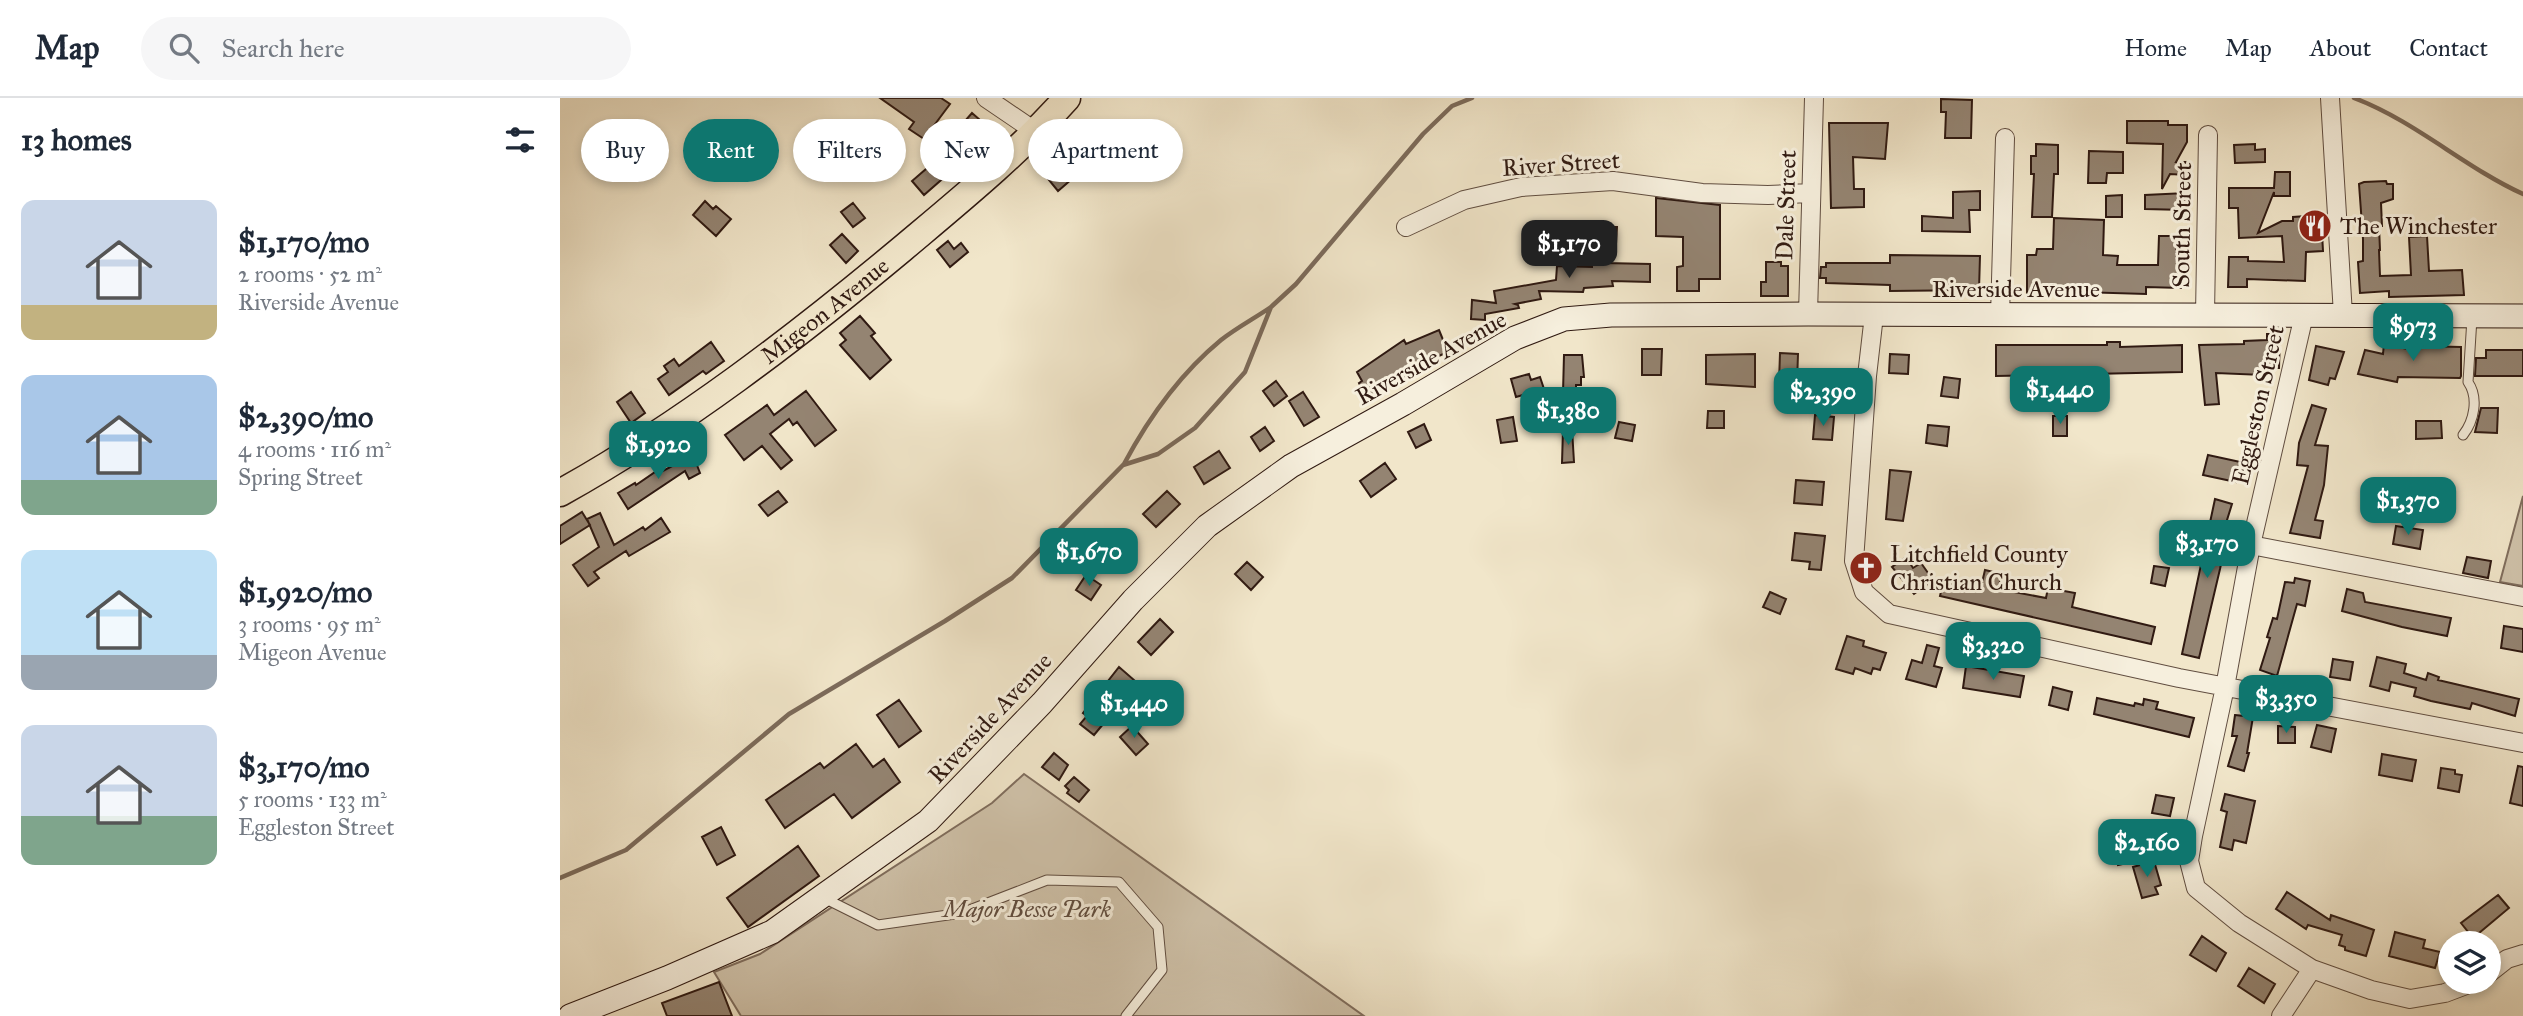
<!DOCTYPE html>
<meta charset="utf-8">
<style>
:root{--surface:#fff;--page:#f6f6f7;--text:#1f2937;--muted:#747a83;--line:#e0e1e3;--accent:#0f766e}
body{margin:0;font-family:"IM FELL Great Primer",serif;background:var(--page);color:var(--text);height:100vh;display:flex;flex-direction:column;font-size:26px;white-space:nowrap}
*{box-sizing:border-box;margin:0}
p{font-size:23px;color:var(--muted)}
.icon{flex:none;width:38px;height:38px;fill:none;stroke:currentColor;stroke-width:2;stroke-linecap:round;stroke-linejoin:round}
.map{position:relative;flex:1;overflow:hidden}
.drawer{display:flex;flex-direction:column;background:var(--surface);width:560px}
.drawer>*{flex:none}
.hud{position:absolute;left:21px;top:21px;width:665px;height:63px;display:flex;gap:14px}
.buttons{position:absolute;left:1878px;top:833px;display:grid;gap:14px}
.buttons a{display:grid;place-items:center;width:63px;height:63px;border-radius:50%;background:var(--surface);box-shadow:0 4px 10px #0003;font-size:35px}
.price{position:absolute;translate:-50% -60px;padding:0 16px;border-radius:14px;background:var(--accent);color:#fff;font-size:23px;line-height:46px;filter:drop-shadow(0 2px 4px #0008)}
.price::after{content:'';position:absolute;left:50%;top:42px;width:21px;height:16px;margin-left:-10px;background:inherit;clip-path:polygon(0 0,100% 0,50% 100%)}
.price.on{background:#222;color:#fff}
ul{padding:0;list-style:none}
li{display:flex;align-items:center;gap:21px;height:175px;padding:0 21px}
li span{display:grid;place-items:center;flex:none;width:196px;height:140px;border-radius:14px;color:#555}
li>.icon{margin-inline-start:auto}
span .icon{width:84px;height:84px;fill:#fffc;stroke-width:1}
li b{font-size:30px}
h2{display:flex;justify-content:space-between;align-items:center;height:84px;padding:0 21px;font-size:30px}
.pill{padding:0 24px;border-radius:32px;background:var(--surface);box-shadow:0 4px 10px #0003;font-size:24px;line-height:63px}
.pill.on{background:var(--accent);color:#fff}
header{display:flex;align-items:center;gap:42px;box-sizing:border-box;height:98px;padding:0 35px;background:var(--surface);border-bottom:2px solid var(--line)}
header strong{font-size:33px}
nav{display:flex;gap:38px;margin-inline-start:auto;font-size:24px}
.search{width:490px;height:63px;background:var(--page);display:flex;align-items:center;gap:18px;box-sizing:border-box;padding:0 24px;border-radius:38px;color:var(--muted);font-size:26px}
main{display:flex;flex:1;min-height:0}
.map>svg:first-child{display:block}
</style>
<header>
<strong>Map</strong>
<div class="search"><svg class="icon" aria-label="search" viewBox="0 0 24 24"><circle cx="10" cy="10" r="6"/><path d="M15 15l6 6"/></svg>Search here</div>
<nav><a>Home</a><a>Map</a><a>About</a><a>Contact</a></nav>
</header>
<main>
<section class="drawer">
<h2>13 homes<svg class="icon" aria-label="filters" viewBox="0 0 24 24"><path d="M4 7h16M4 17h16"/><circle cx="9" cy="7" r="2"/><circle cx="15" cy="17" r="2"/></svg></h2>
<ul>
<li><span style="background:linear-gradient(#c9d6e8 75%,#c2b280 0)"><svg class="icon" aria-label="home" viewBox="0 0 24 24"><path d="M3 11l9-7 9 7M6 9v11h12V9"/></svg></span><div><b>$1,170/mo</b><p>2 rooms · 52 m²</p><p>Riverside Avenue</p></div></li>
<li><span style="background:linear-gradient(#a9c7e8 75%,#7fa58c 0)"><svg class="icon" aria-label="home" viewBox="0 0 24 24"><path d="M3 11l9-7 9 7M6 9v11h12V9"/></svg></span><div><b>$2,390/mo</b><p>4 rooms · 116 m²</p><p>Spring Street</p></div></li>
<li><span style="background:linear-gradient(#bfe0f5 75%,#9aa5b1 0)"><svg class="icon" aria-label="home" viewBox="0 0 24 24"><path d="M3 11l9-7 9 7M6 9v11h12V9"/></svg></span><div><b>$1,920/mo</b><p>3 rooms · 95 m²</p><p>Migeon Avenue</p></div></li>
<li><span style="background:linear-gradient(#c9d6e8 65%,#7fa58c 0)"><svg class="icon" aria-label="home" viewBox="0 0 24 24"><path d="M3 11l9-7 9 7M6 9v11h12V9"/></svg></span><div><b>$3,170/mo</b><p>5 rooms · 133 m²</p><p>Eggleston Street</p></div></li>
</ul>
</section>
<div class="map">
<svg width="1963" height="918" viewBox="0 0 1963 918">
<rect width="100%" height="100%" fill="#f1e6ca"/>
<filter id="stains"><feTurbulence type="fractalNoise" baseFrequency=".00286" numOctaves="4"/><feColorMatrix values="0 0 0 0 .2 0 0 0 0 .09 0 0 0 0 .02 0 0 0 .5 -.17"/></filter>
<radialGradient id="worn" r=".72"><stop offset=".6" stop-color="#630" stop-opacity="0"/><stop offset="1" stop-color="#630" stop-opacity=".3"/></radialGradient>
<path fill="#d0c3ab" stroke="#806e5e" stroke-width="2" d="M1963 398V488L1940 484Z
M464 676 804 918H181L154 874 200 856 432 705Z"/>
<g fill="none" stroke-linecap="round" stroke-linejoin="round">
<path stroke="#7c6b5b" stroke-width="4.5" d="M1794 0C1855 23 1904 69 1963 96
M564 366C588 321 621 275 661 242 676 230 695 220 711 209
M0 780 66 752 229 616 385 523 452 480 563 367 598 356 635 330 685 274 711 209 736 186 863 36 892 8 912 0"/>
</g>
<path fill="#948472" stroke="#301a12" stroke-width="2" d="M320 0H381L390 6 364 41 349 31 354 24Z
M1381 1 1412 2 1411 40H1385L1386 14H1381Z
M412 15 428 29 388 76 364 97 352 83 374 64 371 62Z
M1567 23H1608V27H1627V44L1616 64H1626V77L1610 76 1602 91 1603 46 1567 45Z
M1269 25H1328L1325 61 1293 59 1294 91H1304V109L1271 110Z
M505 28 535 61 498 93 484 76 509 55 493 40Z
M1476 46 1498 47V76H1494L1492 119H1472L1474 76H1471V58H1476Z
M1695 46V52L1705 51V64L1675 65 1674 47Z
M1529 53 1563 54V75H1547L1546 85H1528Z
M1715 74H1730V98H1714V94L1698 135 1722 123H1733V119L1761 117 1763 153 1746 154 1745 183 1687 181V189H1668L1669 159H1688V163L1724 164 1722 138 1679 140 1678 110H1669V90H1714Z
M1826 83 1827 86H1833V101L1821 105 1822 128H1819L1820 152H1819L1820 178 1851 177 1849 139 1867 138 1869 173 1902 172 1904 197 1829 199V193L1800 195 1798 164 1803 163V141L1799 86 1804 84Z
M1420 93V112H1409L1410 134 1362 133V118L1393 120V94Z
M1626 95 1625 112 1585 111V97Z
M1562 97V119H1546V98Z
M1096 100 1160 107V181H1139V193H1117V169L1123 168V139L1096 138Z
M145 103 153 111 156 108 171 121 156 138 133 117Z
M293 105 305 120 293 129 281 114Z
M1494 120 1544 122 1543 157 1558 158 1557 167H1598L1599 138H1616V163H1622L1621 190 1586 189V196L1486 193V198H1467V157H1476L1477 151H1493Z
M1041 129H1057L1056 146 1045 165 1090 166V184L1052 183 1053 188 1024 190 1023 194 979 193 981 201 955 206 958 207 959 210 925 216V222L911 221 912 202 936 205 934 193 996 182 997 168 1032 169V156H1040Z
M282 136 298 153 286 165 270 147Z
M388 143 394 151 401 145 408 154 390 169 377 152Z
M1330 157 1420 158 1419 192 1330 193V187L1266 185V180H1260L1261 169H1266V165H1330Z
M1206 164H1221V168H1228V198H1201V184H1206Z
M300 218 315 235 311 238 331 262 310 281 280 247 286 242 280 235Z
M879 232 888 254 858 267 861 271 807 300 799 285 802 283 797 274 844 242 846 246Z
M1707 236H1720L1719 270H1703V277L1656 275 1659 306 1645 307 1639 247 1684 246V243L1707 242Z
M151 244 164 263 146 276 143 273 109 297 98 281 108 274 104 268 114 261 119 268Z
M1547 244H1560V249L1622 247V274L1436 278V247H1547Z
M1824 246 1857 253V248L1901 249V278L1900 280 1838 279 1837 284 1798 276 1805 252 1823 256Z
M1756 248 1784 254 1775 281 1770 280 1768 287 1749 282Z
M1082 251H1102L1101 277H1082Z
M1926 252H1963V278H1915L1916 260H1926Z
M1220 255 1238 256 1237 285H1219Z
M1195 256V289L1146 286V257Z
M1330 256 1349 257 1348 276 1329 275Z
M1004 257H1022L1024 279H1021V287H1016V295H1003Z
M969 276 971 282 980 279 984 291 956 299 951 281Z
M1384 279 1400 281 1398 300 1381 298Z
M716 283 727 298 714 308 703 293Z
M246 293 276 332 255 348 237 324 233 327 229 321 210 336 232 362 221 371 202 348 184 362 165 337 207 307 214 317Z
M71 294 85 315 71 325 57 304Z
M743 294 759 319 744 328 729 303Z
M1752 307 1766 311 1755 347 1768 348 1764 387 1755 422 1763 423 1760 440 1730 435 1748 368 1737 367 1739 345Z
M1921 310H1938L1937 335 1915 334Z
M1148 313H1164V330H1147Z
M1255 317 1274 319 1272 342 1253 341Z
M1493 318H1507V338H1493Z
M953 319 957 343 941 345 937 322Z
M1856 323H1881L1882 340 1856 341Z
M1059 324 1075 327 1072 343 1055 340Z
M864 326 871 342 856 350 848 334Z
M1368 327 1389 329 1387 348 1366 345Z
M705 329 714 343 700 353 691 339Z
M1012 331 1014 364 1002 365 1003 332Z
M659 353 670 370 644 386 634 369Z
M133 357 140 375 129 381 125 373 68 411 58 395 75 385 76 387 101 370 103 373Z
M1648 357 1685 365 1682 378 1678 377 1676 384 1643 377Z
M825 365 836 381 811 399 800 383Z
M1330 372 1351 374 1343 423 1326 421Z
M1236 382 1264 384 1262 407 1234 405Z
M218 393 227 404 208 418 199 407Z
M607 393 620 406 596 429 583 416Z
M1655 401 1672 406 1662 438H1667L1660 471 1639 560 1622 556Z
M22 414 30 427 0 446V428Z
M40 415 54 447 83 429 85 432 101 420 110 434 69 458 66 453 34 474 39 480 28 488 13 467 39 449 27 421Z
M1836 428 1863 432 1860 451 1833 446Z
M1235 435 1265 438 1261 472 1249 471 1250 464 1232 462Z
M556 438 572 452 559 465 544 451Z
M1346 459 1353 470 1361 465 1373 482 1354 496 1332 469Z
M1907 459 1931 463 1928 480 1903 475Z
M687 464 703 479 691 492 675 476Z
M1594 468 1609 470 1605 488 1591 485Z
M1425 472 1442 476 1438 491 1486 500 1488 490 1515 495 1512 509 1595 529 1591 546 1380 498 1384 481 1421 489Z
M526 477 541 487 531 502 516 492Z
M1735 480 1750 483 1745 508 1737 506 1717 578 1700 572 1710 540 1707 539 1713 520 1717 521 1725 484 1734 485Z
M1787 491 1803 495 1805 504 1891 520 1887 538 1842 529 1782 513Z
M1210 494 1226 501 1220 516 1203 509Z
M600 521 613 534 591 557 578 544Z
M1944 528 1963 531V554L1941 550Z
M1287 538 1304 543 1303 548 1326 555 1320 572 1313 570 1311 576 1295 570 1293 576 1276 571Z
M1367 547 1379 550 1374 568 1382 570 1376 589 1346 581 1352 562 1362 565Z
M1817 559 1846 566 1844 575 1866 582 1868 575 1879 579 1878 582 1959 601 1955 618 1912 605 1910 611 1871 603 1854 598 1856 590 1831 584 1829 593 1810 588Z
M1773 561 1793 564 1790 582 1770 579Z
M1406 568 1464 578 1460 599 1403 590Z
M559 569 574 582 545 615 549 619 534 637 520 626 527 618 523 615Z
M1493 589 1512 594 1508 612 1489 607Z
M1537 600 1574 608 1575 605 1583 607 1584 601 1598 604 1596 611 1634 620 1629 639 1534 616Z
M339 602 361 633 339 649 317 617Z
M1675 617 1693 619 1687 655H1689L1684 673 1668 668 1677 638H1672Z
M1757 627 1776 631 1771 654 1751 649Z
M572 628 588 646 576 657 560 639Z
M1718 628 1735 629V645H1718Z
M296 646 313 669 324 661 340 684 292 720 274 696 225 730 206 702 260 665 264 670Z
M494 655 508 667 499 682 482 669Z
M1822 656 1856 662 1852 683 1819 677Z
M1958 668 1963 669V708L1950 705Z
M1881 670 1895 672V676L1902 677 1899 694 1878 690Z
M514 679 529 692 519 704 507 695 509 692 505 688Z
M1665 696 1695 703 1686 745 1674 742 1672 752 1660 749 1667 714 1661 712Z
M1596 697 1614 700 1610 718 1592 715Z
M161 729 175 757 157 767 142 739Z
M1571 746 1576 763 1558 767 1553 751Z
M238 748 259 778 188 829 167 800Z
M1594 763 1601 787 1595 789 1598 796 1582 800 1573 769Z
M1727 794 1770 822 1771 817 1814 832 1806 858 1785 852V849L1779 847 1782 837 1748 827 1746 831 1716 811Z
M1938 797 1949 810 1913 840 1901 825Z
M1835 834 1865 842 1863 850 1880 854 1875 870 1829 858Z
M1642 838 1666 855 1656 873 1630 857Z
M1689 870 1715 886 1704 905 1678 888Z
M159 884 172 918H107L102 905Z"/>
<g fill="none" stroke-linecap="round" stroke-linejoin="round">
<defs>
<path id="lane" d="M1903 337C1914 323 1919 300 1908 284L1912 220
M264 800 318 827 402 815 487 782 559 784 598 829 602 872 566 918"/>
<path id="street" d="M426 0 476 34
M1770 0 1783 217
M846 129 904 102 961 89 1053 83 1142 95 1208 97 1250 95
M1248 216 1254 0
M1314 217 1307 278 1294 463 1304 494 1329 516 1619 580 1963 645
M1645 217 1648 37
M1744 217 1691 447 1665 589 1633 738 1629 763 1636 790 1679 825 1752 871 1811 892 1850 901 1885 895 1914 884
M1440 218 1445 40
M1691 447 1963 499
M1928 876 1947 861 1963 856
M1721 918 1752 871"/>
<path id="secondary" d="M10 918 107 880 212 834 368 723 482 605 573 502 647 428 731 368 843 306 955 240 1004 221 1051 217 1248 216 1963 218"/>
<g id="primary">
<path id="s1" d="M0 395C122 327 235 240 342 151 399 103 457 56 507 0"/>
</g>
</defs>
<use href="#lane" stroke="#604d40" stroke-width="11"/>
<use href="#street" stroke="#604d40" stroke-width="20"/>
<use href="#secondary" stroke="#301a12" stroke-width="25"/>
<use href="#primary" stroke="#301a12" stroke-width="29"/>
<use href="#lane" stroke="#f6efdd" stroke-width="9"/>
<use href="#street" stroke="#f6efdd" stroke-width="18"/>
<use href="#secondary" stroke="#f6efdd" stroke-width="23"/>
<use href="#primary" stroke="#f1e6ca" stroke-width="26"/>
</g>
<defs>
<symbol id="restaurant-disc" viewBox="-11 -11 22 22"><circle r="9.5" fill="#8f2418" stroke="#f6efdd"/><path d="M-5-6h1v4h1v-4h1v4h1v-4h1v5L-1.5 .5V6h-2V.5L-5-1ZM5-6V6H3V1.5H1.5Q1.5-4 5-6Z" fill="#fff"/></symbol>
<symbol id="church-disc" viewBox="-11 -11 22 22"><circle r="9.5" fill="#8f2418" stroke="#f6efdd"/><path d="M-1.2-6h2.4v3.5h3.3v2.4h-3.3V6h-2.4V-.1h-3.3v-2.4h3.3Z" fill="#fff"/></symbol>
</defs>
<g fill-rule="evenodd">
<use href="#restaurant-disc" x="1736" y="109" width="38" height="38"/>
<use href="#church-disc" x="1287" y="451" width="38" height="38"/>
</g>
<g text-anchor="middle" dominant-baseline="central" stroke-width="6" stroke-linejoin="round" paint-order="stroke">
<g font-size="24" fill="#301a12" stroke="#f6efdd">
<text transform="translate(1001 66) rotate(-4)">River Street</text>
<text transform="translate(1226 107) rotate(-88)">Dale Street</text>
<text transform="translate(1622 127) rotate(-89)">South Street</text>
<text x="1456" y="191">Riverside Avenue</text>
<text stroke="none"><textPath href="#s1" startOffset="322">Migeon Avenue</textPath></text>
<text transform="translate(871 260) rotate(-29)">Riverside Avenue</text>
<text transform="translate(1698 307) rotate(-77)">Eggleston Street</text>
<text transform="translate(430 620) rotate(-47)">Riverside Avenue</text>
</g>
<g font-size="24" fill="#301a12" stroke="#f6efdd" text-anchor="start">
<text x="1780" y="128">The Winchester</text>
<text x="1330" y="456">Litchfield County<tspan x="1330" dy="28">Christian Church</tspan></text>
</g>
<g font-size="24" font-style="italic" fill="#604d40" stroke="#f6efdd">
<text x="467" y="811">Major Besse Park</text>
</g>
</g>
<rect width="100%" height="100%" filter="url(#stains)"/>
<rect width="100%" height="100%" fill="url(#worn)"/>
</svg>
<div class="buttons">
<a><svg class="icon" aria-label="layers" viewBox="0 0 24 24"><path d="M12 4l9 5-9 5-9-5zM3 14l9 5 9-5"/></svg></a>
</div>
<b class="price on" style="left:1009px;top:182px">$1,170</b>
<b class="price" style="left:1853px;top:265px">$973</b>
<b class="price" style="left:1500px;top:328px">$1,440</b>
<b class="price" style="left:1263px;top:330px">$2,390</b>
<b class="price" style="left:1008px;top:349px">$1,380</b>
<b class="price" style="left:98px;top:383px">$1,920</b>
<b class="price" style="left:1848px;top:439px">$1,370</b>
<b class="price" style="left:1647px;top:482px">$3,170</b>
<b class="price" style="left:529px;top:490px">$1,670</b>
<b class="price" style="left:1433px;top:584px">$3,320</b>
<b class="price" style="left:1726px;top:637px">$3,350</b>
<b class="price" style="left:574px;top:642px">$1,440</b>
<b class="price" style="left:1587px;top:781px">$2,160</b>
<div class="hud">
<a class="pill">Buy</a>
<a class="pill on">Rent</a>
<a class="pill">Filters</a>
<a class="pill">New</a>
<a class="pill">Apartment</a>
</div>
</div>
</main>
